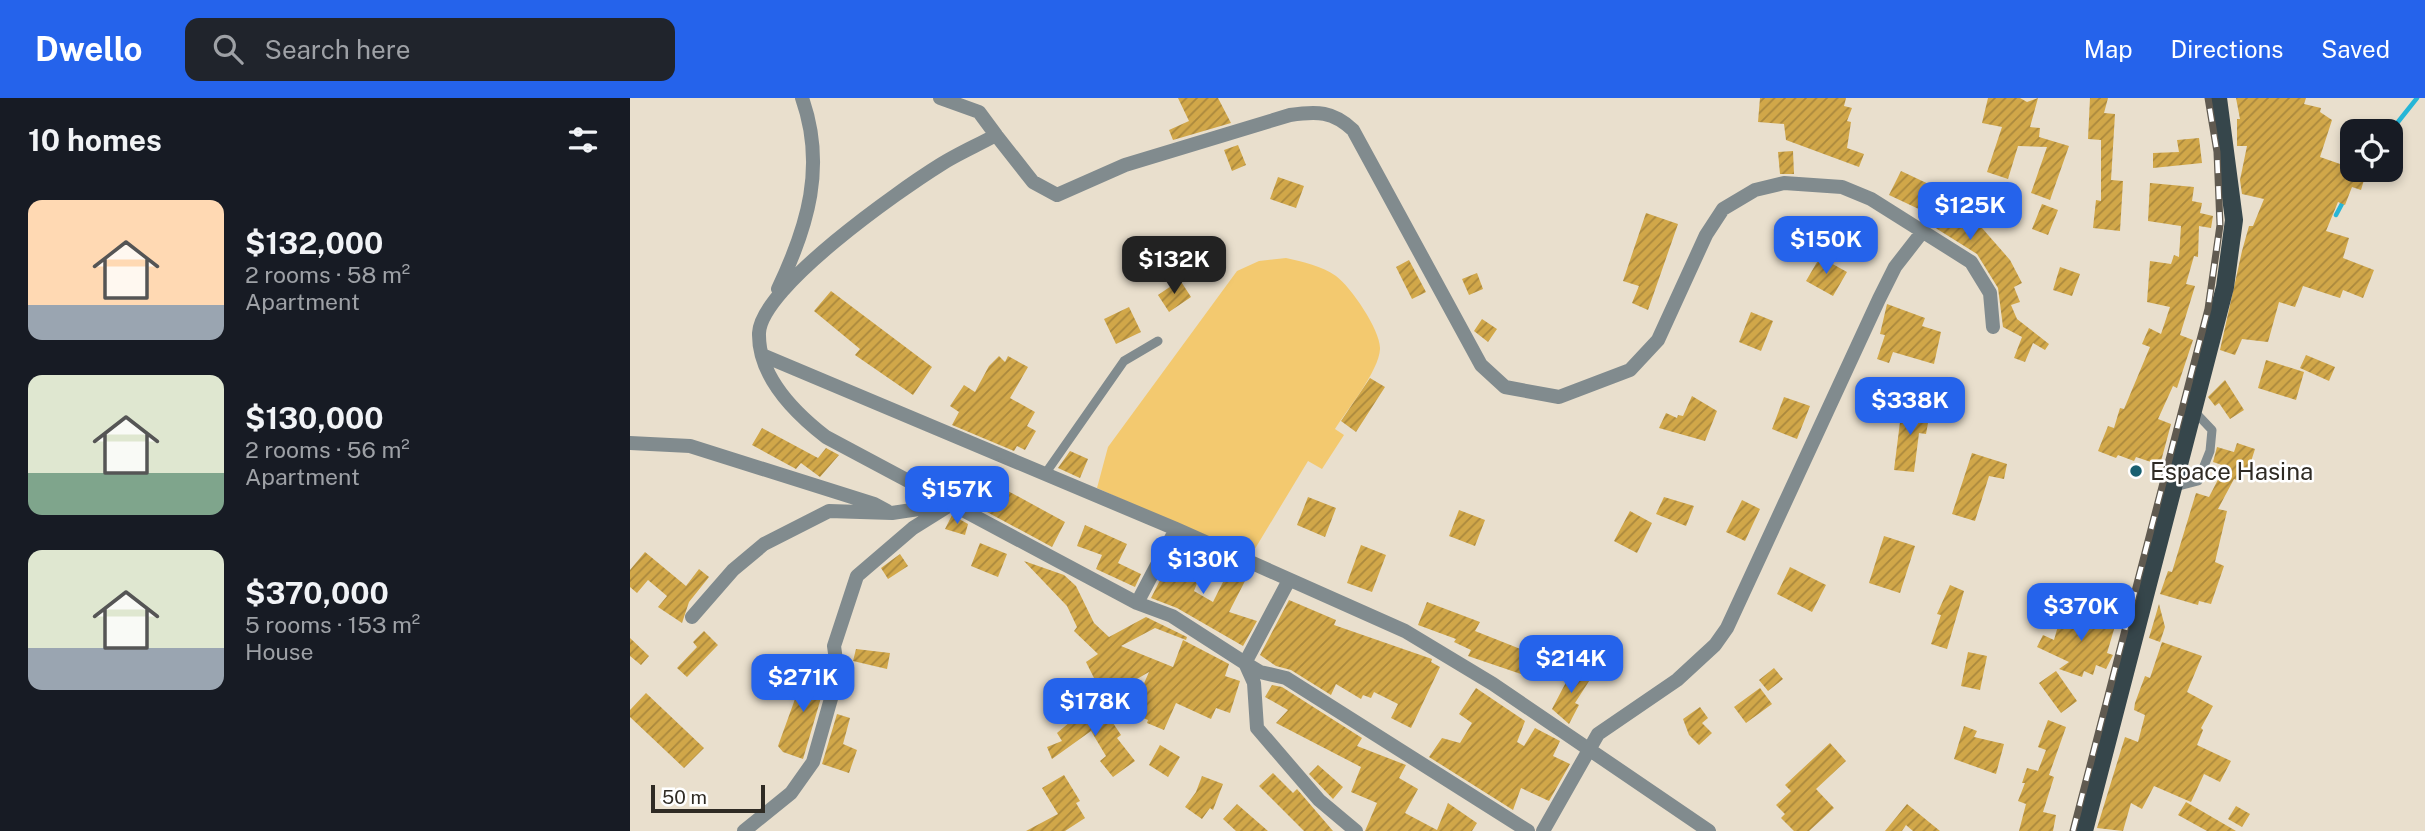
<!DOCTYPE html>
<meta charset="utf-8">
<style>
:root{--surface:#171b24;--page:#20242c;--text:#f1f3f6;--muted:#9ea1a6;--accent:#2563eb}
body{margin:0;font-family:"Public Sans",sans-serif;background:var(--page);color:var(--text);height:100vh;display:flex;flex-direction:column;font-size:26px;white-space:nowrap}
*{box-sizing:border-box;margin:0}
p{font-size:23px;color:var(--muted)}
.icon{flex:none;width:38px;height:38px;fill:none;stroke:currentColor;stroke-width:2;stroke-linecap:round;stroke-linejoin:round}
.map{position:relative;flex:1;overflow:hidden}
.sheet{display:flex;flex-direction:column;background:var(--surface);width:630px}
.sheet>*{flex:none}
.controls{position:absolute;left:1710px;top:21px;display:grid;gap:14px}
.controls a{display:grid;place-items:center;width:63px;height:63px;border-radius:14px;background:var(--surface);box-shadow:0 4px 10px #0003;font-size:35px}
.scale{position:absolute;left:21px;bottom:18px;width:114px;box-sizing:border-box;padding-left:7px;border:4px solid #2f2b24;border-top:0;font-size:19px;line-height:24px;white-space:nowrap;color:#2f2b24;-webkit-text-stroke:5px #fff;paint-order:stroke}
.price{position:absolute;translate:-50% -60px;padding:0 16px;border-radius:14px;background:var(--accent);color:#fff;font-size:23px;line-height:46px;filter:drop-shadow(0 2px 4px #0008)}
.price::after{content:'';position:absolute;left:50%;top:42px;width:21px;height:16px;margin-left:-10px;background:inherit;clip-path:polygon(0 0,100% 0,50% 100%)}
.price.selected{background:#222;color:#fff}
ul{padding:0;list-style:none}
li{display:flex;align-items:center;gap:21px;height:175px;padding:0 28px}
li span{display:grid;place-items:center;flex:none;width:196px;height:140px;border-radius:14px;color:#555}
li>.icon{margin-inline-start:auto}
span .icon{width:84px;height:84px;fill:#fffc;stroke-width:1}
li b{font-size:30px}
h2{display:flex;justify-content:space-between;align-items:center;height:84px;padding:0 28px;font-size:30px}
header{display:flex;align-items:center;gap:42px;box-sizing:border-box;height:98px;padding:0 35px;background:var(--accent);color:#fff}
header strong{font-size:33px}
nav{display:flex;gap:38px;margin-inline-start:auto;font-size:24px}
.search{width:490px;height:63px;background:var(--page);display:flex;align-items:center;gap:18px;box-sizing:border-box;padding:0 24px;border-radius:14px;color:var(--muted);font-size:26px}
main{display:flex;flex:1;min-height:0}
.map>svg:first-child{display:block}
</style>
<header>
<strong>Dwello</strong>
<div class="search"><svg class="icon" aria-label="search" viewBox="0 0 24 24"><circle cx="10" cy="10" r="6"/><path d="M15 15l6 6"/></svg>Search here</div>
<nav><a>Map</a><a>Directions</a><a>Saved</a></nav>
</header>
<main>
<section class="sheet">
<h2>10 homes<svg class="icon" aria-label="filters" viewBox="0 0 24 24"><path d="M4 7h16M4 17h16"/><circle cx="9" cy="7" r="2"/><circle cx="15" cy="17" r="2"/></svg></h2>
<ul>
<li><span style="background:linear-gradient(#ffd9b3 75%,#9aa5b1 0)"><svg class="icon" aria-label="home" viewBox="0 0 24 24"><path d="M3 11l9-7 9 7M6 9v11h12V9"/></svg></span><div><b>$132,000</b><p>2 rooms · 58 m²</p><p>Apartment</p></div></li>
<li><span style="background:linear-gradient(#dfe7d0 70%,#7fa58c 0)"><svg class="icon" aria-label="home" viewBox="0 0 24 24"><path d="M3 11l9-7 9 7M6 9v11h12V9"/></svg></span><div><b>$130,000</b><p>2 rooms · 56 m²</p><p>Apartment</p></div></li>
<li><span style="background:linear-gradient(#dfe7d0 70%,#9aa5b1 0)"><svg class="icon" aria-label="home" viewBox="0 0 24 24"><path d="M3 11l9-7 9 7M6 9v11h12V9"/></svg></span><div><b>$370,000</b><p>5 rooms · 153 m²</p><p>House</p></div></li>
</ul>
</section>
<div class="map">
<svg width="1795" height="733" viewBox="0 0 1795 733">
<defs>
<pattern id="building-hatch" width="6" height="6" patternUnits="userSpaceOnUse" patternTransform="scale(1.75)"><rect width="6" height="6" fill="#d1a749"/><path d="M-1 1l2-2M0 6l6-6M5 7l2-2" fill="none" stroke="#aa883d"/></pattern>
</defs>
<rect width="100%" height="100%" fill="#e9dfcd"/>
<path fill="#f3c96f" d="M656 160C673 164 692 168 706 178 721 189 751 233 750 251 749 273 717 312 705 331L714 337 692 371 678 363 620 459 467 390 478 349 607 173 629 163Z"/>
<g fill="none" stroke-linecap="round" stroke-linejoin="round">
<path stroke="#26b6d7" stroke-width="4.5" d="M1760 34 1787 0
M1706 117 1714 102"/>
</g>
<path fill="url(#building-hatch)" d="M548 0H588L601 25 543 42 539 32 559 23Z
M1130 0H1216L1214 8 1222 10 1217 23 1221 24 1217 50 1234 56 1229 69 1156 42 1154 26 1128 24Z
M1358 0H1390L1397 4 1408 0 1400 29 1410 30 1409 39 1439 48 1420 102 1401 95 1417 49 1388 48 1378 81 1357 74 1372 29 1352 25Z
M1460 0H1478L1474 15 1485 16 1481 82 1493 83 1490 133 1463 130 1466 102 1471 103V42L1458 41Z
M1606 0H1676L1674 6 1691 10 1690 14 1702 22 1690 59 1713 67 1722 51V72H1737L1731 92 1722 89 1715 107 1708 104 1696 133 1719 140 1713 160 1744 172 1733 200 1713 192 1710 200 1673 188 1665 209 1649 204 1638 244 1612 241 1605 257 1590 252 1612 153 1619 128H1623L1634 101 1612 96 1610 82 1617 48H1607V21H1610Z
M1569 40 1572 65 1523 70V55L1549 54 1547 42Z
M608 47 616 67 602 73 594 52Z
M1163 53 1164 76H1150L1148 54Z
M1271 73 1305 89 1307 85 1329 99 1334 85 1347 90 1344 96 1362 102 1352 130 1380 162 1392 185 1384 189 1390 204 1381 207 1387 221 1419 246 1415 252 1403 245 1395 264 1384 260 1392 239 1373 229 1368 190 1347 156 1288 119 1293 113 1259 97Z
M648 79 674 88 666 110 640 101Z
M1520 85 1564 89 1562 103 1572 105 1570 115 1583 118 1581 130 1569 128 1568 159 1564 158 1556 186 1565 188 1550 237 1563 242 1547 290 1543 288 1528 321 1541 326 1530 367 1506 359 1504 363 1488 357 1486 360 1468 353 1478 328 1484 330 1490 310 1494 311 1520 249 1512 246 1519 230 1531 236 1540 209 1517 204 1520 163 1541 166 1544 157 1549 159 1551 128 1518 123Z
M1412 106 1428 112 1418 137 1402 131Z
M1016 115 1048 126 1018 212 1002 205 1009 188 993 183Z
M1190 159 1217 174 1203 198 1176 183Z
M779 162 796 194 782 201 766 169Z
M1430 169 1450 176 1442 198 1423 192Z
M847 175 853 191 839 197 832 181Z
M550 182 561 199 539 214 528 197Z
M201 193 302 269 283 297 225 257 230 251 184 213Z
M1257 206 1295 220 1292 228 1311 234 1304 266 1263 254 1259 265 1247 261 1255 237 1250 236Z
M499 209 511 234 486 246 474 221Z
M1121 214 1143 223 1131 253 1109 244Z
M852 221 867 231 858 244 844 233Z
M1676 257 1705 269 1699 283 1670 270Z
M369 258 375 264 378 258 398 269 380 300 405 314 397 328 406 333 395 352 387 348 384 353 322 327 329 314 320 308 334 287 345 294 359 268Z
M1636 262 1674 274 1666 302 1628 290Z
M740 280 755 289 726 334 711 323Z
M1595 282 1614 312 1600 321 1589 305 1585 308 1578 299Z
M1062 298 1087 313 1075 343 1029 330 1036 315 1047 320 1048 317 1053 318Z
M1154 299 1180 308 1167 341 1142 331Z
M1272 308 1300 314 1296 336 1289 335 1284 374 1264 372Z
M132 330 188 360 196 350 209 357 190 379 171 365 166 371 122 347Z
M1607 345 1625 351 1617 376 1614 375 1611 384 1604 381 1588 411 1597 413 1585 464 1594 468 1581 506 1569 503 1568 507 1530 496 1538 473 1542 474 1566 395 1579 399 1595 368 1583 364 1587 349 1604 354Z
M440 353 458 361 450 380 428 370Z
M1342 355 1377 366 1374 381 1359 378 1345 423 1322 416Z
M343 374 435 424 422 449 331 400Z
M678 399 706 410 695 439 667 427Z
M1034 399 1064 408 1056 428 1026 416Z
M1112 402 1130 411 1115 443 1096 434Z
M829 412 855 422 845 448 819 438Z
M1000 413 1022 425 1007 455 984 443Z
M322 417 338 426 335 437 315 431Z
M455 427 497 446 488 465 511 476 505 489 466 471 472 457 447 448Z
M1254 438 1285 448 1270 495 1239 485Z
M550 443 572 455 565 473 571 475 564 493 583 504 598 474 615 483 599 514 627 523 613 548 547 510 521 500Z
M350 445 377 456 368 479 341 468Z
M731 447 756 457 742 494 717 485Z
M15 454 56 488 69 471 79 479 59 504 52 525 28 509 37 498 18 482 7 495 0 489V472Z
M270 456 278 468 258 481 251 470Z
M394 463 434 477 446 488 464 525 479 539 516 519 557 539 556 542 525 530 491 548 543 569 553 542 599 566 595 578 610 583 600 615 586 610 581 621 546 605 534 632 517 625 518 622 501 615 519 574 474 600 456 564 468 556 444 533 447 529 437 508Z
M1160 469 1196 487 1182 514 1147 496Z
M1320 487 1334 493 1317 551 1301 546 1311 517 1307 516Z
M659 502 706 522 704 527 802 561 801 564 810 569 781 630 761 620 768 606 744 594 741 600 733 597 731 601 706 586 701 597 661 572 646 568 630 557Z
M797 504 850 524 845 533 893 552 891 558 917 568 911 583 838 558 841 552 824 544 826 541 788 527Z
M1529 506 1535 529 1530 544 1519 540Z
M1439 509 1485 528 1477 555 1483 557 1476 571 1466 567 1463 577 1454 573 1452 579 1429 571 1439 564 1407 549 1413 537 1424 542 1430 521 1433 522Z
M74 533 88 547 57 579 47 570 67 549 63 544Z
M0 540 19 558 11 567 0 558Z
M1532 544 1572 558 1557 594 1583 608 1571 630 1573 632 1567 647 1601 663 1590 684 1574 676 1561 704 1524 688 1512 711 1501 705 1493 733 1467 730 1495 639 1508 644 1515 617 1504 612 1505 605 1515 578 1520 580Z
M226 551 260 555 257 571 223 563Z
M1338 554 1357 558 1350 592 1331 588Z
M177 568 198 576 173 661 153 654 148 648Z
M944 569 961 580 945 605 949 607 939 626 922 611Z
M1144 570 1153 581 1138 593 1129 582Z
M1426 573 1447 603 1431 615 1409 585Z
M642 587 652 589 732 640 727 648 776 667 769 680 788 691 775 715 807 732 818 705 847 725 842 733H735L747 705 721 694 731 669 646 625 658 612 635 599Z
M846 590 895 623 887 644 894 648 905 630 930 643 923 658 940 666 919 703 891 690 883 712 799 659 812 640 830 645 842 625 829 616Z
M1130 590 1142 606 1116 625 1104 609Z
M16 595 74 650 54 670 0 619V612Z
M467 601 491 637 487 640 505 663 483 679 470 663 476 658 461 633 422 661 417 649 432 643 427 635Z
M1070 609 1078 620 1072 625 1082 635 1069 647 1059 637 1053 621Z
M207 616 220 620 213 646 227 652 219 675 192 666Z
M1418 622 1436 629 1419 677 1424 679 1413 714 1426 717 1423 733H1389L1396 706 1388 703 1395 685H1392L1397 670 1408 673 1416 652 1408 649Z
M1334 628 1347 633 1344 639 1374 646 1366 676 1324 661Z
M1200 645 1216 663 1186 691 1204 710 1179 733H1164L1151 720 1155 716 1146 707 1161 693 1155 687Z
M530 647 550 659 538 679 519 667Z
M688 667 713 689 703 701 679 676Z
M643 675 663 695 667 691 703 733H674L629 688Z
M434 677 450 703 446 705 455 720 435 733H396L428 716 412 690Z
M572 678 593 686 583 712 580 710 572 721 555 709 566 694Z
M1556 704 1570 712 1606 733H1577L1548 717Z
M607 706 638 733H606L593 721Z
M1277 706 1310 733H1283L1276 727 1272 733H1255Z
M1606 708 1620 716 1612 729 1598 721Z"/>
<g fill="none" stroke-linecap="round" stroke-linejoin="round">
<path stroke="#818b8e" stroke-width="9" d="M415 376 494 263 528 243
M1545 389 1568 383 1580 353 1582 332 1564 313"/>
<path stroke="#818b8e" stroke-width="14" d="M310 0 349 14 366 37C348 47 327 56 310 67 270 92 131 189 129 235 128 278 165 315 196 339L507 505 542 518 615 565 624 585 627 630 689 702 726 733
M366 37 403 84 427 97 495 67 660 17C687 13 703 13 723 32L851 267 875 289 929 299 1000 272 1028 242 1076 137 1093 111 1125 92 1154 85 1212 89 1241 101 1341 164 1360 195 1363 229
M148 191C178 128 196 68 172 0
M132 257 546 431 775 533 863 586 1079 733
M0 345 60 348 244 406 257 413
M659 482 615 565 630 574 656 580 898 733
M507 505 546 431
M62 519 103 472 134 446 199 413 262 415 315 407
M114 733 161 695 183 664 208 576 204 548 227 478 283 430 323 405
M913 733 968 636 1047 582 1085 547 1097 530 1249 201 1265 169 1293 133"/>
<path stroke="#36464b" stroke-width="18" d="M1454 733 1595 189 1604 122 1588 0"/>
<defs>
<path id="rail" d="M1443 733 1578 211 1590 127 1587 54 1578 0"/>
</defs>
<use href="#rail" stroke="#605a50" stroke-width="7"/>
<use href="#rail" stroke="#fff" stroke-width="4.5" stroke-dasharray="13" stroke-linecap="butt"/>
</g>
<circle fill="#195f70" stroke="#fff" stroke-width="2.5" cx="1506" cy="373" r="7"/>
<g text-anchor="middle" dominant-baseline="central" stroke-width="5" stroke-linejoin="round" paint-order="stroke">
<g font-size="24" fill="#2f2b24" stroke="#fff" text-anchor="start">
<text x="1520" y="373">Espace Hasina</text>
</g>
</g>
</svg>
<div class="controls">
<a><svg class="icon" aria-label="locate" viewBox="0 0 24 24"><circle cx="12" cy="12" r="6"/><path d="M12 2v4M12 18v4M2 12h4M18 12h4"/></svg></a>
</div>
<div class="scale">50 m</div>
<b class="price" style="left:1340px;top:144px">$125K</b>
<b class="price" style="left:1196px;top:178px">$150K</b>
<b class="price selected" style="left:544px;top:198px">$132K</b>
<b class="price" style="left:1280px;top:339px">$338K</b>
<b class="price" style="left:327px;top:428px">$157K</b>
<b class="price" style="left:573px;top:498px">$130K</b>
<b class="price" style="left:1451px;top:545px">$370K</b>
<b class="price" style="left:941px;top:597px">$214K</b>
<b class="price" style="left:173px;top:616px">$271K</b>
<b class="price" style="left:465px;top:640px">$178K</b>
</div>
</main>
